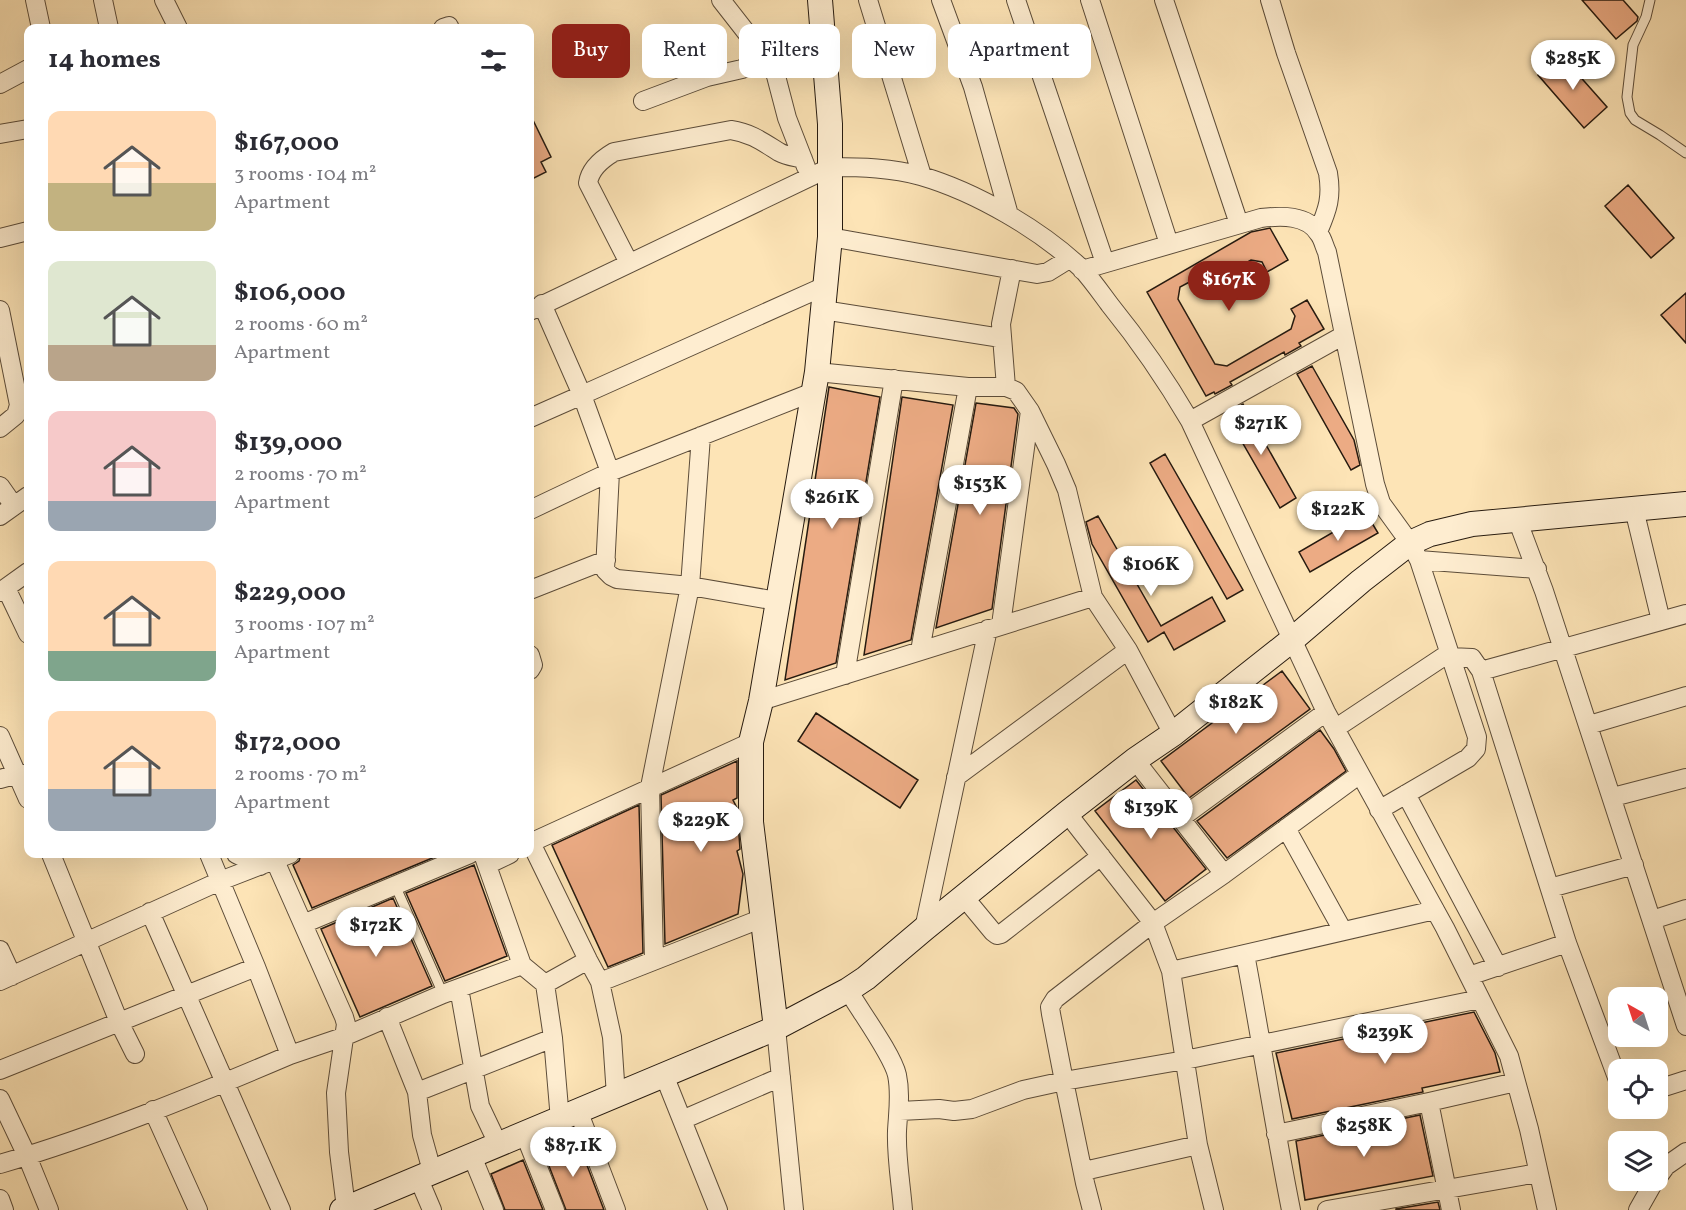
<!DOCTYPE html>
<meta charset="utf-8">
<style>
:root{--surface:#fff;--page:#f2f2f3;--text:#2b2b33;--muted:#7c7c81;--accent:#8f2418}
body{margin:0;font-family:Vollkorn,serif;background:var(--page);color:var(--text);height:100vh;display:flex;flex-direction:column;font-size:22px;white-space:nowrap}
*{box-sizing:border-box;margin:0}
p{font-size:20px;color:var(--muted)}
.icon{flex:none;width:33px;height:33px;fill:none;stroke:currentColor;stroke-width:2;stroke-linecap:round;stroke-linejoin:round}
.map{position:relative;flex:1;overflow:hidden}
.details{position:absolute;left:24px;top:24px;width:510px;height:834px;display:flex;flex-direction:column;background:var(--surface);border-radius:12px;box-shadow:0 6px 24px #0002}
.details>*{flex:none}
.guide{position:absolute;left:552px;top:24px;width:570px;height:54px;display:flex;gap:12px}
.needle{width:39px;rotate:321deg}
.controls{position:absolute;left:1608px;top:987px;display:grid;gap:12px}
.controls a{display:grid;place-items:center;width:60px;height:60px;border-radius:12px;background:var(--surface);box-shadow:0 6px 24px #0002;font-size:30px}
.price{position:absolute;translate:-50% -51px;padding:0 14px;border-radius:21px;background:#fff;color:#222;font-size:20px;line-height:39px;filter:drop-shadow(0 2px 3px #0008)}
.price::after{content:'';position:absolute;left:50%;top:36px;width:18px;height:14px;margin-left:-9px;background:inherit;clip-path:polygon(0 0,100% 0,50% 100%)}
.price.on{background:var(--accent);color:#fff}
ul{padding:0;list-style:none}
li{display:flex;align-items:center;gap:18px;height:150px;padding:0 24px}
li span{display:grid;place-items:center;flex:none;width:168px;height:120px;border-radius:12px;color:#555}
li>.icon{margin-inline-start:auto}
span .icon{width:72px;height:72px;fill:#fffc;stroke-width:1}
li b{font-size:26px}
h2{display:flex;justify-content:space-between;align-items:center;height:72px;padding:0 24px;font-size:26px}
.chip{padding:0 21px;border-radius:12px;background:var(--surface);box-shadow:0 6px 24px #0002;font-size:21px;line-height:54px}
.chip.on{background:var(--accent);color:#fff}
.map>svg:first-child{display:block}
</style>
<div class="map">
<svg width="1686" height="1210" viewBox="0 0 1686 1210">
<rect width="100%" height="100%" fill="#fde4b6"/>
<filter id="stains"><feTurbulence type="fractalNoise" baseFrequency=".00333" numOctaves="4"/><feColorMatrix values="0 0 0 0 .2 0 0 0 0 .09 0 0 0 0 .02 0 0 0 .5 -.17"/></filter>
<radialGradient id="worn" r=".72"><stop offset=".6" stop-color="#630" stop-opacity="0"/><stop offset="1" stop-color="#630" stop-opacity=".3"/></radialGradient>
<path fill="#ecab84" stroke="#261a0f" stroke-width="1.5" d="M1582 0H1623L1638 17 1637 21 1616 39Z
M1561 55 1607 107 1584 128 1538 75Z
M530 114 551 157 541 162 546 172 530 180Z
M1628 185 1674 238 1651 258 1605 206Z
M1270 228 1288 260 1267 272 1262 262 1251 260 1200 288 1195 279 1180 287 1178 299 1215 364 1227 366 1291 329 1295 316 1291 309 1307 300 1324 329 1299 343 1301 346 1285 355 1284 352 1230 382 1232 385 1215 394 1214 392 1206 396 1147 292 1251 232Z
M1686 293V343L1661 315Z
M1312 366 1354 440 1360 465 1351 470 1297 374Z
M829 387 880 397 836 663 785 680Z
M902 397 953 405 911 640 864 655Z
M976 403 1014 408 1018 414 992 609 936 628Z
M1243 404 1296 498 1280 508 1226 414Z
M1165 454 1243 590 1227 599 1150 463Z
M1366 513 1378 533 1310 572 1299 552Z
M1098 516 1161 626 1212 597 1225 621 1174 650 1164 632 1148 642 1092 544 1086 522Z
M1282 671 1310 709 1189 798 1161 761Z
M816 713 918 780 900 808 798 741Z
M1320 730 1334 749 1346 771 1227 858 1197 821Z
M737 761V798L733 800 737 808 740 849 737 851 743 874 738 914 665 944 661 795Z
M1136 780 1206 869 1165 901 1095 811Z
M639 805 643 953 608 967 552 845Z
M301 854H442L312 908 293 865 299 861Z
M474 865 507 956 445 981 406 893Z
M393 898 432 986 360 1017 321 929Z
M1474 1012 1495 1053 1500 1072 1422 1088 1423 1092 1292 1119 1276 1053Z
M1420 1115 1433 1176 1305 1200 1296 1141Z
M577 1139 604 1210H566L544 1153Z
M523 1160 543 1210H505L491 1174Z
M1438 1202 1440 1210H1396V1209Z"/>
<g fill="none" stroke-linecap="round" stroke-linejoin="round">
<defs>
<path id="lane" d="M1650 0 1646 17 1633 45 1627 97 1630 113 1635 120 1660 135 1686 153
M395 885 443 994"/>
<path id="street" d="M35 0 41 28
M103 0 109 28
M164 0 178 28
M721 0 771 64 776 76 787 118 806 167
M868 0 922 176
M941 0 973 87 1009 215
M1016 0 1105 263
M1090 0 1169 244
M1164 0 1239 224
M1270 0 1286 53 1328 173C1332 197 1328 209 1318 232
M443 28 449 26
M0 84 28 69
M643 101 707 77 742 69 766 57
M0 134 28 129
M830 237 1037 274 1048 272 1069 259
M0 238 28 231
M629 263 588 183C590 169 602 159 614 152L731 130C751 133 763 142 779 152 786 156 795 157 803 159
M1082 270 1261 218C1280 216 1307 214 1319 234 1323 239 1324 246 1327 252L1375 484 1381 503 1410 543 1419 560 1477 737 1476 749 1468 758 1379 810
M0 310 19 405 16 415 0 428
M823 310 1001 338
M530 311 831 167C862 167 892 168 921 176 976 192 1041 230 1082 269 1092 280 1101 293 1110 305 1140 342 1166 380 1190 421L1326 712 1445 928 1509 1056 1529 1129 1547 1210
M817 372 968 387H1006L1016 391 1030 411 1056 464 1067 490 1093 597 1128 650 1173 734
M1006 387 1001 324 1012 269
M530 418 582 395 542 304
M1190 421 1344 335
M0 486 14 506
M1634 509 1661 621
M530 510 610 472 813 392
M0 516 28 496
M1517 519 1544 591 1686 1026
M1419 560 1537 569
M6 588 28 634
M530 590 606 560
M0 592 28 572
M777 601 690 586 617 579 611 576 605 570 610 472 582 395 825 286
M1001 625 1030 411
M920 651 968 387
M530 655 533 665 530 670
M1450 657 1472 658 1481 671 1567 943 1618 1080
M1481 671 1686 614
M845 675 894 379
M761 701 1093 597
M1589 725 1686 696
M1336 728 1449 653
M0 736 28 799
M1135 760 1224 874
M956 777 1128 650
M0 779 18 774H28
M1406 794 1498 967
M1613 797 1686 778
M1067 813 1153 923 1171 971 1198 1145 1214 1210
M1181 818 1326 712
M1286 828 1343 931
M530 843 751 742
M531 843 588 960 600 982 612 1037 616 1096
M51 854 119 1022 135 1054
M209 854 256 967 290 1055 343 1037 443 994 522 965
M236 854 260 866
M272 854 344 1017 346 1024 336 1093 339 1152 346 1208
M483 854 522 965 545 984
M487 865 510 854
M1550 888 1634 865
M964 897 993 932 997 935 1001 934 1101 856
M150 912 281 1210
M1652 920 1686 909
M303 924 470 854
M924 929 988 629
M0 950 12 976
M1245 954C1261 1039 1274 1125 1291 1210
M654 960 650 787 690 586 701 436
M1171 971 1435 910
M1469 976 1567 943
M0 981 220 881 290 854
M600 982 763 918
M459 988 480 1106 499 1146
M848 990C860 1011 892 1054 897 1075 901 1094 898 1112 897 1131 896 1157 901 1184 903 1210
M387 1017 417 1092 422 1135 432 1171
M776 1028 794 1210
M0 1070 256 967
M664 1075 718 1210
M1658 1089 1686 1080
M417 1092 553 1038
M0 1099 27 1156 49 1210
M1429 1102 1451 1210
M153 1110 198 1210
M900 1111 939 1109 954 1111 972 1109 1023 1090 1064 1081 1051 1014 1050 1007 1055 999 1153 923 1224 874 1360 774
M579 1113 616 1210
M560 1120 553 1038 545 984 588 960
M682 1120 781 1077
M1276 1134 1429 1102 1516 1082
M525 1135 555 1210
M472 1156 494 1210
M0 1164C99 1135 196 1095 290 1055
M1084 1171 1198 1145
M418 1177 432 1210
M1658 1177 1666 1166 1686 1152
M0 1199 4 1210
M1092 1210 1085 1183 1064 1081 1185 1060 1480 999
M1327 1210 1538 1173
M1638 1210 1655 1180"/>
<path id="secondary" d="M776 1028 751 822V742L761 701 817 372 830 237V124L820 0
M342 1210 776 1028 848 990 866 978 924 929 1067 813 1135 760 1173 734 1293 639 1361 581 1410 543 1430 534 1472 524 1686 504"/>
</defs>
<use href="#lane" stroke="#5c4c39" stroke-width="11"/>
<use href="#street" stroke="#5c4c39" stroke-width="20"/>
<use href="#secondary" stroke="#261a0f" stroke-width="26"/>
<use href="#lane" stroke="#feedd0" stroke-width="9"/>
<use href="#street" stroke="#feedd0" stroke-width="18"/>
<use href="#secondary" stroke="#feedd0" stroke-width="24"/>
</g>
<rect width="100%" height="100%" filter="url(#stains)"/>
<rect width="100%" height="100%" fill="url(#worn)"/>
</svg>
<div class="controls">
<a><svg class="needle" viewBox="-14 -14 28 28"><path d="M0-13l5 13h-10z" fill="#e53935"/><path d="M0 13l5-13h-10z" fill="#7c7c81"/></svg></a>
<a><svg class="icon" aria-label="locate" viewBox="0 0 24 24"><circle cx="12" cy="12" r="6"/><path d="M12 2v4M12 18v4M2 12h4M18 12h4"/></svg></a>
<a><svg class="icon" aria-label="layers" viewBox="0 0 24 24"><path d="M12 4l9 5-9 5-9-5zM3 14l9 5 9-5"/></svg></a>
</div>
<b class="price" style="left:1573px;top:91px">$285K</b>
<b class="price on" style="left:1229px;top:312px">$167K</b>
<b class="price" style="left:1261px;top:456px">$271K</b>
<b class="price" style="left:980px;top:516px">$153K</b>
<b class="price" style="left:832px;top:530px">$261K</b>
<b class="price" style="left:1338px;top:542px">$122K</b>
<b class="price" style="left:1151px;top:597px">$106K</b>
<b class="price" style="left:1236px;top:735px">$182K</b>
<b class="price" style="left:1151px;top:840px">$139K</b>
<b class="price" style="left:701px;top:853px">$229K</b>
<b class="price" style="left:376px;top:958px">$172K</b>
<b class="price" style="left:1385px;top:1065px">$239K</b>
<b class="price" style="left:1364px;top:1158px">$258K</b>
<b class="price" style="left:573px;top:1178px">$87.1K</b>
<div class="guide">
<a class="chip on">Buy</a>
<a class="chip">Rent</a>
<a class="chip">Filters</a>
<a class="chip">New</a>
<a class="chip">Apartment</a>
</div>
<section class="details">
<h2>14 homes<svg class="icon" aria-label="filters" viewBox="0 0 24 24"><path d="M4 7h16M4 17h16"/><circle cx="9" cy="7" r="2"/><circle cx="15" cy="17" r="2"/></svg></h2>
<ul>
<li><span style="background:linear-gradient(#ffd9b3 60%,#c2b280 0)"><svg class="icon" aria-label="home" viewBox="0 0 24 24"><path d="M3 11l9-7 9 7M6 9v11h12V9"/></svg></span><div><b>$167,000</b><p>3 rooms · 104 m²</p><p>Apartment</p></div></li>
<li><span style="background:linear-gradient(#dfe7d0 70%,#b9a48a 0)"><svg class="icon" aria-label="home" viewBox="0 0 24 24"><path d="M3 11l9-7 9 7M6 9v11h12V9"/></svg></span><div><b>$106,000</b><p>2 rooms · 60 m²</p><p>Apartment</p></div></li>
<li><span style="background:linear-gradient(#f6c9c9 75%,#9aa5b1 0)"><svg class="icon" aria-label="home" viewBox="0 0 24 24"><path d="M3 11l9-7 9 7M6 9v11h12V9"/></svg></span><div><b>$139,000</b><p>2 rooms · 70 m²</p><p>Apartment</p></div></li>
<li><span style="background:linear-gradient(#ffd9b3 75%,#7fa58c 0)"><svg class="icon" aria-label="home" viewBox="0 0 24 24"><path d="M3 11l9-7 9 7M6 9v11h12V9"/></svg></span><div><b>$229,000</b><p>3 rooms · 107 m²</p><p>Apartment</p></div></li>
<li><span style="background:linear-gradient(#ffd9b3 65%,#9aa5b1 0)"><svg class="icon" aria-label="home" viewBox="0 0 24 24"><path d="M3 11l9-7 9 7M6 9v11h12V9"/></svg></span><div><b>$172,000</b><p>2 rooms · 70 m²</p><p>Apartment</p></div></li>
</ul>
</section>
</div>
